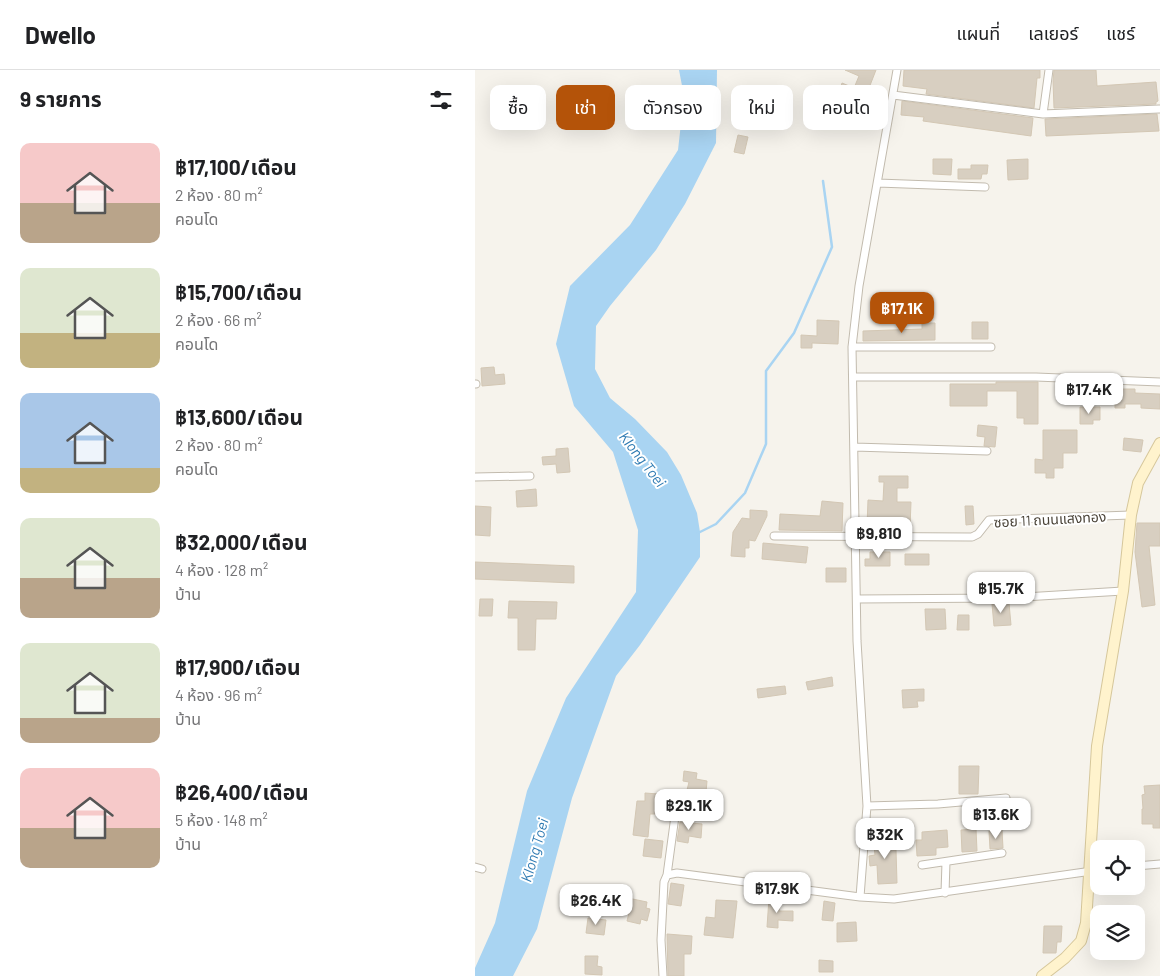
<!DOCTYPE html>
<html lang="th">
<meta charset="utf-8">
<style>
:root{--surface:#fff;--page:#f6f6f6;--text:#202124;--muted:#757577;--line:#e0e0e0;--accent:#b45309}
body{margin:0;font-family:Barlow,"Noto Sans Thai",sans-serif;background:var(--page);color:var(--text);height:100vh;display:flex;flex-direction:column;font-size:19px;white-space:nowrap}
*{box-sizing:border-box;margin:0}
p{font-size:16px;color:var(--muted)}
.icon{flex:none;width:28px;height:28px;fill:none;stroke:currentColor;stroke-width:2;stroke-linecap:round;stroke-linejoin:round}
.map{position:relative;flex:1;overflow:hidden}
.details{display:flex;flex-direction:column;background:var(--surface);width:475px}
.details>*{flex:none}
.top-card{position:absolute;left:15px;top:15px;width:475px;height:45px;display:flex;gap:10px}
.tools{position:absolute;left:615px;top:770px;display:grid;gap:10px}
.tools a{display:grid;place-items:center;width:55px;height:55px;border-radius:10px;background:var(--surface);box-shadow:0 5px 20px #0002;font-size:25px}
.price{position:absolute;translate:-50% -42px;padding:0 11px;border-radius:10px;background:#fff;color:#222;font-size:16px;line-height:32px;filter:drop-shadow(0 1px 2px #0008)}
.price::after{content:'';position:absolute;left:50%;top:30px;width:15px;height:11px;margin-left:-8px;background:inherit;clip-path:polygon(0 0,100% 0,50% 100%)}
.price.selected{background:var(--accent);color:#fff}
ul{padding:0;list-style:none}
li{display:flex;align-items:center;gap:15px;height:125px;padding:0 20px}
li span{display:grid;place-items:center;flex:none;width:140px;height:100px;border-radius:10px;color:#555}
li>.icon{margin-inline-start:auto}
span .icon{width:60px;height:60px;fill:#fffc;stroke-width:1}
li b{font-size:21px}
h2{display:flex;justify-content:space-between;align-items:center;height:60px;padding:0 20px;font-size:21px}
.chip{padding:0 18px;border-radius:10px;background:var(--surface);box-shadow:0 5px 20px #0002;font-size:18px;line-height:45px}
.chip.selected{background:var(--accent);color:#fff}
header{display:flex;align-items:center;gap:30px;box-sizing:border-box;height:70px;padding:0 25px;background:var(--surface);border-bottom:1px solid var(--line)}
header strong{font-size:24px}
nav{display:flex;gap:28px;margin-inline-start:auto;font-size:18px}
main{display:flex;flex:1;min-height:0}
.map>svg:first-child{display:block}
</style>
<header>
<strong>Dwello</strong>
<nav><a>แผนที่</a><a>เลเยอร์</a><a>แชร์</a></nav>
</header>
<main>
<section class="details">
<h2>9 รายการ<svg class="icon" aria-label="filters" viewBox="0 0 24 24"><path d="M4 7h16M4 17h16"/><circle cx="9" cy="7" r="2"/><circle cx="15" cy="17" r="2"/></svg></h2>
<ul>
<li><span style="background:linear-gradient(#f6c9c9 60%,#b9a48a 0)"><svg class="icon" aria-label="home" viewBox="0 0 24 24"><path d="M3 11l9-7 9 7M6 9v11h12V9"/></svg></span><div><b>฿17,100/เดือน</b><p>2 ห้อง · 80 m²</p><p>คอนโด</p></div></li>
<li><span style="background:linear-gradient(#dfe7d0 65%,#c2b280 0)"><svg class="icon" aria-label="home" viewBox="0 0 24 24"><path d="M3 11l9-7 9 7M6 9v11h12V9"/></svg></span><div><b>฿15,700/เดือน</b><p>2 ห้อง · 66 m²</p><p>คอนโด</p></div></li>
<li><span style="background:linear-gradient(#a9c7e8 75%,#c2b280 0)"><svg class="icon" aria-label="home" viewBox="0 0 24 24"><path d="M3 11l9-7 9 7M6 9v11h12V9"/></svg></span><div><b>฿13,600/เดือน</b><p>2 ห้อง · 80 m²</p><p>คอนโด</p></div></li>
<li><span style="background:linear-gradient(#dfe7d0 60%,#b9a48a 0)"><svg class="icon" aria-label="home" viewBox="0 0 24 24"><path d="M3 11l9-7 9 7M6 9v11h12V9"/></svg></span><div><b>฿32,000/เดือน</b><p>4 ห้อง · 128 m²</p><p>บ้าน</p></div></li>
<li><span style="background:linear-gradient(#dfe7d0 75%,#b9a48a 0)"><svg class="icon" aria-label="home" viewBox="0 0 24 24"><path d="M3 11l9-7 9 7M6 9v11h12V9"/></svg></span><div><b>฿17,900/เดือน</b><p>4 ห้อง · 96 m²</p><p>บ้าน</p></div></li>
<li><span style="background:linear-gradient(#f6c9c9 60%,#b9a48a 0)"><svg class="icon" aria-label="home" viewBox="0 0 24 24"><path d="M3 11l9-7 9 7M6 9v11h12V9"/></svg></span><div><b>฿26,400/เดือน</b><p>5 ห้อง · 148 m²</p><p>บ้าน</p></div></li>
</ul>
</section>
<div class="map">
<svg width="685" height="906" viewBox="0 0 685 906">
<rect width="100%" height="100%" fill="#f6f3ec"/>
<path fill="#a9d4f2" d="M204 0H242L241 73 210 134 181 180 135 236 121 256 120 299 135 328 160 349 192 382 206 405 222 443 225 462V487L165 575 141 606 97 728 62 859 38 906H0V898L20 853 52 721 91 628 161 522 163 460 138 382 99 336 81 274 95 216 155 155 203 80 209 26Z"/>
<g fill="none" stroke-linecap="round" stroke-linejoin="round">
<path stroke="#a9d4f2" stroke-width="2.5" d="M223 463 241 454 270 423 291 374V301L319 263 357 177 348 111"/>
</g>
<path fill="#d8cfc1" stroke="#d3c7b4" d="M370 0H401L392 23 394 24 389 36 363 25 367 13 379 18 384 6Z
M429 0H565V8H562L559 38 451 24 452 19 428 16Z
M579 0H621L622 16 681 12 683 31 681 32V34L579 38 578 11Z
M427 31 558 48 556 66 448 51 449 47 426 45Z
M682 44 684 61 571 66 570 49Z
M263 65 273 67 269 84 259 82Z
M458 89H477L476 105 458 104Z
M553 89V109L533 110 532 90Z
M496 95H513L512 104H507L506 109H483V99H496Z
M342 250 364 251 363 274 337 273V278H326V265L342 266Z
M497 252H513V269H497Z
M447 253H460V270L388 271V261L447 259Z
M19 297 20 305 29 304 30 314 7 316 6 298Z
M521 312H563V354H549V348H542V321H512V336H475V314H521Z
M640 319H660V323L685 324V339L666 338V334H650V338H640Z
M605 337H625V350H618V354H605Z
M503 355 522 357 520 377 509 376 510 367 502 366Z
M568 360H602V383H588V398H579V408H571V403H560V389L568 390Z
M649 368 668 370 666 382 648 380Z
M93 378 95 402 82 403 81 394 68 395 67 387 81 386V379Z
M404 406H433V418H422V432H436L435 458 392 456 393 430 408 431 409 412H404Z
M61 419 62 436 42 437 41 421Z
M347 431 368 433 367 461 304 460 305 444 345 446Z
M0 436 16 437 15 466 0 465Z
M490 436H498L499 454 491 455Z
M275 440 292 441V446L280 471 274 470V478H270V487L256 486 258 462 267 448 275 449Z
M662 453H685V476H674L680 535 667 537 660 482Z
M288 473 333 477 331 493 287 489Z
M395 482H415V496H390V489H395Z
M430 484H454V495H430Z
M0 492 99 496V513L0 509Z
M351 498H371V512H351Z
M5 529H18L17 546H4Z
M34 531 82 532 81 549H61L60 580H43V548H33Z
M534 533 536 555 519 556 517 534Z
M450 539H470L471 559 451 560Z
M483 545H494V560H482Z
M357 607 358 616 333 620 331 612Z
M310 616 311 624 283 628 282 619Z
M449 619V631H442L443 637 428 638 427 620Z
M484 696H504L503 724H484Z
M209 701 222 703 221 709 232 711 231 722 223 721 222 726 211 724 214 712 208 711Z
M685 715V758H678V754H667V739H668L667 725 670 724 669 716Z
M170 723 183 724 181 744H175L173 767 158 765 162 731H170Z
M205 752 227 754 226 768 214 766 213 773 202 771Z
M501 759 502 781 487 782 486 760Z
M472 760 473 777 461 778V785L442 786 441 770H447V762Z
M527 760 528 778 515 779 514 761Z
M417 766 418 780H421L422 813 403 814 402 795 395 796 394 786 400 785 398 767Z
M170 769 188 771 186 788 168 786Z
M196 813 209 815 206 836 193 834Z
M148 827 172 832 171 838 175 839 172 851 166 849 165 854 152 851 155 839 146 837Z
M294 828 305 829 304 841H318V851L303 850V858L292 857Z
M241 830 262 831 258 868 229 865 231 847 240 848Z
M349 831 360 833 358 851 347 850Z
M113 848 131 850 129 865 111 863Z
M381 852 382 871 362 872V853Z
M569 856H587L586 872H582L581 883H568Z
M192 864 217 866 216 884H209V906H193Z
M110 886H123L122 896 127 897V905L110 904Z
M344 890 358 891V902H344Z"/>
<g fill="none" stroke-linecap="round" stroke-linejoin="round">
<defs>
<path id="street" d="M418 25 568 44 684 39
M568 44 574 0
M403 113 510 117
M377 277H516
M378 307H561L685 312
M0 314H1
M379 377 512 381
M0 407 55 406
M299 466 497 467 503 464 514 450 656 445
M382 529 531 528 648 521
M392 736 463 734 531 728
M447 795 527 783
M661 796 685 794
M0 797 7 799
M192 805 203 724
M470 823 471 792
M385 827 392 736 382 571 377 277 384 216 422 0
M188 906 186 870 189 812 192 805 202 803 385 827 419 829 624 800"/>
<path id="secondary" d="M567 906 590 888 606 871 611 853 622 676 648 521 656 445 663 413 685 373"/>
</defs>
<use href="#street" stroke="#c2bbae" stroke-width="9"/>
<use href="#secondary" stroke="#d6c79b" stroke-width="12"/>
<use href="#street" stroke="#fff" stroke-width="7"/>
<use href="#secondary" stroke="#fff3cd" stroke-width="10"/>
</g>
<g text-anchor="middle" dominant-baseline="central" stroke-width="4" stroke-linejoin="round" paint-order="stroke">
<g font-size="14" fill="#4b4439" stroke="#fff">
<text transform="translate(575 449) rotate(-3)">ซอย 11 ถนนแสงทอง</text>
</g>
<g font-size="15" font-style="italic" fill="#2e7ab2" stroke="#fff">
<text transform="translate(168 389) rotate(52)">Klong Toei</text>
<text transform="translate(59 780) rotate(-74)">Klong Toei</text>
</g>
</g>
</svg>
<div class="tools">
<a><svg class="icon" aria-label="locate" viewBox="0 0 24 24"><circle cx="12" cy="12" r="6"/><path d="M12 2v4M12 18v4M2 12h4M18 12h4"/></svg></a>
<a><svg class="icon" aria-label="layers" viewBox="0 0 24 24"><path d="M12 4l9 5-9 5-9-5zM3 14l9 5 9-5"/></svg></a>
</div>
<b class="price selected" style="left:427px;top:264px">฿17.1K</b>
<b class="price" style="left:614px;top:345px">฿17.4K</b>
<b class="price" style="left:404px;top:489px">฿9,810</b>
<b class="price" style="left:526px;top:544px">฿15.7K</b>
<b class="price" style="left:214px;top:761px">฿29.1K</b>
<b class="price" style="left:521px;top:770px">฿13.6K</b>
<b class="price" style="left:410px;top:790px">฿32K</b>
<b class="price" style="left:302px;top:844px">฿17.9K</b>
<b class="price" style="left:121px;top:856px">฿26.4K</b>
<div class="top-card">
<a class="chip">ซื้อ</a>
<a class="chip selected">เช่า</a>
<a class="chip">ตัวกรอง</a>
<a class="chip">ใหม่</a>
<a class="chip">คอนโด</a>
</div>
</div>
</main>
